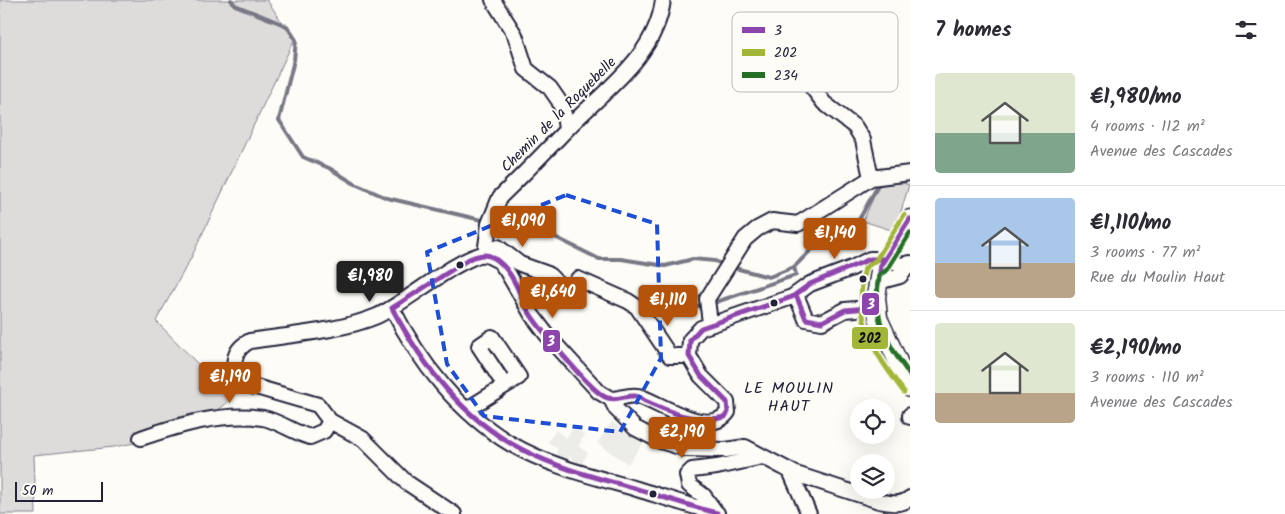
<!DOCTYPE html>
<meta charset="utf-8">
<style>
:root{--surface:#fff;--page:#f2f2f3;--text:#2b2b33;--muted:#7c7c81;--line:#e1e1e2;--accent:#b45309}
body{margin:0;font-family:Kalam,sans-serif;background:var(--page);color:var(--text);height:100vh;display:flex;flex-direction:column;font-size:19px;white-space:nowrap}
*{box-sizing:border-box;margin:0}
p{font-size:16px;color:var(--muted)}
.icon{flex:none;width:28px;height:28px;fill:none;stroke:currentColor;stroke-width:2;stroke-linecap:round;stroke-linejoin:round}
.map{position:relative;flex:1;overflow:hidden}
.panel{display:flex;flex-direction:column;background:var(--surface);width:375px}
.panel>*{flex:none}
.tools{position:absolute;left:850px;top:399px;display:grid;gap:10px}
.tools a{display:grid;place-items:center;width:45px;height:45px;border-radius:50%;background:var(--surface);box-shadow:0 5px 20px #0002;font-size:25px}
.scale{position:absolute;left:15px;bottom:12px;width:88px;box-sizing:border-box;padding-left:5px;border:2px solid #22223b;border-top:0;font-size:14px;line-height:18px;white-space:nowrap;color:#22223b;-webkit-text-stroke:4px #fdfcf7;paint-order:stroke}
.price{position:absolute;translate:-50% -42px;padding:0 11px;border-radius:5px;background:var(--accent);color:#fff;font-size:16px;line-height:32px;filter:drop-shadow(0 1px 2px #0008)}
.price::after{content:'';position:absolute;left:50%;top:30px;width:15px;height:11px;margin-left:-8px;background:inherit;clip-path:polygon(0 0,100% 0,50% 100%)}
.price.selected{background:#222;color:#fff}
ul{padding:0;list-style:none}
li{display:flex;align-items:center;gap:15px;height:125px;padding:0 25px}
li+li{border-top:1px solid var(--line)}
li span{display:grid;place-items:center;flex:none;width:140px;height:100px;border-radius:5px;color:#555}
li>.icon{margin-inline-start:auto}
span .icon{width:60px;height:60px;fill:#fffc;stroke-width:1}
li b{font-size:21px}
h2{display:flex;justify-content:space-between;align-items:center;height:60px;padding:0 25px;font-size:21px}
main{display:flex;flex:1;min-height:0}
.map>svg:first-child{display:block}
</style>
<main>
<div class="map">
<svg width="910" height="514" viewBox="0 0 910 514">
<rect width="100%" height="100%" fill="#fdfcf7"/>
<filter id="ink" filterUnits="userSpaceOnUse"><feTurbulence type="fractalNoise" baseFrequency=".02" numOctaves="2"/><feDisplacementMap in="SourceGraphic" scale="10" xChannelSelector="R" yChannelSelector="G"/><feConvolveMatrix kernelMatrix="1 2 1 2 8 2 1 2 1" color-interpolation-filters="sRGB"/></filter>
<g filter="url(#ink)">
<path fill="#ecece9" d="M612 422 643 443 628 464 597 443Z
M574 427 585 435 578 446 588 453 581 465 570 457 568 461 556 453 558 449 548 442 556 430 566 438Z"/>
<path fill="#dddcdb" stroke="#807f8b" d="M0 0H267L294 40 191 258 156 321 232 399 190 432 114 447 34 455 36 514H0Z
M903 183 909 185 899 218 891 230 863 221 879 185Z"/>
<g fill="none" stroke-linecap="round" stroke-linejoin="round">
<path stroke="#787885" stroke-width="4" d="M231 0 235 5 287 26 296 40 294 60 279 120 303 157 329 168 355 184 387 198 486 221
M493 223 551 235 599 259H621L665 266 693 259 715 261 724 265
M731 267 769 277 794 267 815 246 837 238 856 225 880 182
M713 303 796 275 794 267
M681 311 701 305"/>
<defs>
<path id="minor" d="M493 0 515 35 526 69 550 88 559 101 564 114 566 130
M811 86 824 103 855 127 863 140 871 178
M485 254 489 224 500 197C523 175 545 152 567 129 603 91 656 57 663 0
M492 256 498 247 520 264 548 274 566 292 569 289
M576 282 578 279 628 301 637 307 670 356H689
M878 282 900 276 910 264
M796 295 806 319 822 322 845 310 868 308 876 297
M392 308C419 362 459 413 511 444 549 466 595 477 637 489 663 497 690 506 717 513
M710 323 707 299 745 239 757 229 772 221 798 224 871 178 910 173
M611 399C620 399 629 394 638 396 659 402 709 439 728 412L727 402 701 376 689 356 690 340 701 328 792 297 810 284 852 268 870 259H884L900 265 910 263
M466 410 519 377 492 337 479 346 505 386
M910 415V417
M141 438C179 425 222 412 263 418 279 421 294 433 310 437L324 431 330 421
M790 471 809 514
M454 514 406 482 363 439 330 421 318 405 242 383C230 368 232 350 250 341 288 335 342 331 377 316 406 303 458 257 485 254L499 261 506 270 532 315 547 335 599 392 611 399 616 409 635 428 660 441 686 449 726 450 745 447 796 474 879 501C890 503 901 506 910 498
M717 514 704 496 689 485 687 475 692 470 717 467 763 457"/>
<path id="major" d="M910 219 881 265 876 297 878 318 910 388"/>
</defs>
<use href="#minor" stroke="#22223b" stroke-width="18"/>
<use href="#major" stroke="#22223b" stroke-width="21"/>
<use href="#minor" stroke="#fdfcf7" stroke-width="14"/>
<use href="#major" stroke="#fdfcf7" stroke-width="18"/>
<defs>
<path id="bus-1" d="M796 295 806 319 822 322 845 310 868 308 876 297 881 265 910 219
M392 308 469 259C478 255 486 253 494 258 513 270 519 294 529 312 539 328 589 389 605 397 615 402 625 395 635 396 638 396 642 399 645 401 672 413 696 424 725 417L728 412 727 402 701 376 689 356 690 340 701 328 792 297 810 284 870 259H884
M392 308C423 366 464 421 525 451 560 469 599 478 637 489 663 497 690 506 717 513"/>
<path id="bus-2" d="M904 215 876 260 865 268C852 320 874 352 904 392"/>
<path id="bus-3" d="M910 233 887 270 879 275C872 319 885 341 910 375"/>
</defs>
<use href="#bus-1" stroke="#fdfcf7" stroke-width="9"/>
<use href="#bus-2" stroke="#fdfcf7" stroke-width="9"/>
<use href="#bus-3" stroke="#fdfcf7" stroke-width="9"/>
<use href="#bus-1" stroke="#8e44ad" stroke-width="5"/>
<use href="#bus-2" stroke="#a2b638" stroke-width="5"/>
<use href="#bus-3" stroke="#246f25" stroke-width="5"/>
</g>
</g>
<path fill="none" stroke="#1d4ed8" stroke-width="4" stroke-dasharray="10 6" stroke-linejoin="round" d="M566 195 657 224 661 358 620 432 484 416 447 364 427 252Z"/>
<g fill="#22223b" stroke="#fdfcf7" stroke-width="2">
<circle cx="460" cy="265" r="4.5"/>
<circle cx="863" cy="279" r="4.5"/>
<circle cx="774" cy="303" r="4.5"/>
<circle cx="653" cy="494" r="4.5"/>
</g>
<g text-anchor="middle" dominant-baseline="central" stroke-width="4" stroke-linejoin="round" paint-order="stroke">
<g font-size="15" fill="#22223b" stroke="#fdfcf7">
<text transform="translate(559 115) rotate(-45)">Chemin de la Roquebelle</text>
</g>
<g font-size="16" letter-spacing="1" fill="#22223b" stroke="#fdfcf7">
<text x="789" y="388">LE MOULIN<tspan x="789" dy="18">HAUT</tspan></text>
</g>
</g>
<rect x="732" y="12" width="166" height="80" rx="8" fill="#fdfcf7" stroke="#bbbbbf" stroke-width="1"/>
<rect x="742" y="27" width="23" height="6" fill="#8e44ad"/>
<rect x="742" y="49" width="23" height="7" fill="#a2b638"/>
<rect x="742" y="72" width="23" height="6" fill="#246f25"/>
<g font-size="14" fill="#22223b">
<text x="774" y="35">3</text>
<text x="774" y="57">202</text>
<text x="774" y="80">234</text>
</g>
<g stroke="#fdfcf7" stroke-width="2">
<rect x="861" y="292" width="19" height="24" rx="5" fill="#8e44ad"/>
<rect x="851" y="326" width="38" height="24" rx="5" fill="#a2b638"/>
<rect x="542" y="329" width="19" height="24" rx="5" fill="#8e44ad"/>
</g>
<g font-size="14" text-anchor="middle" font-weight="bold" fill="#fff">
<text x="871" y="309">3</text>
<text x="551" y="346">3</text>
</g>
<g font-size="14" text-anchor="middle" font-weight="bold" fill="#111">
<text x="870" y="343">202</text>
</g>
</svg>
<div class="tools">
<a><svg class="icon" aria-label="locate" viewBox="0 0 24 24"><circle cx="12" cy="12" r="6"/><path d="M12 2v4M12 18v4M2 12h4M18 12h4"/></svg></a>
<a><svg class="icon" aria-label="layers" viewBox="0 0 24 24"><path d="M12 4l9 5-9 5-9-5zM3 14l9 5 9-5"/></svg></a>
</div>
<div class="scale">50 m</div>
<b class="price" style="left:523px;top:248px">€1,090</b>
<b class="price" style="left:835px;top:260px">€1,140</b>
<b class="price selected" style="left:370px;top:303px">€1,980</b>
<b class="price" style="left:553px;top:319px">€1,640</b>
<b class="price" style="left:668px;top:327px">€1,110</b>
<b class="price" style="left:230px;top:404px">€1,190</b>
<b class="price" style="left:682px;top:459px">€2,190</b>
</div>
<section class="panel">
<h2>7 homes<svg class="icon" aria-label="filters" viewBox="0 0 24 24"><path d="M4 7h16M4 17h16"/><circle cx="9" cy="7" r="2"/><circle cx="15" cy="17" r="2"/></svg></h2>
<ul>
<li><span style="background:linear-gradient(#dfe7d0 60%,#7fa58c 0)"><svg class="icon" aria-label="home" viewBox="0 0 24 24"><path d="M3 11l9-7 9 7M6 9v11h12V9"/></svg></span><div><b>€1,980/mo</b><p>4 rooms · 112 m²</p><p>Avenue des Cascades</p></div></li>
<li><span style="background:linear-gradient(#a9c7e8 65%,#b9a48a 0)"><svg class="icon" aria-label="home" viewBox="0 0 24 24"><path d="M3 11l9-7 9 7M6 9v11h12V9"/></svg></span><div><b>€1,110/mo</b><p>3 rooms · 77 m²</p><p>Rue du Moulin Haut</p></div></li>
<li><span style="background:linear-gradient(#dfe7d0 70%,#b9a48a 0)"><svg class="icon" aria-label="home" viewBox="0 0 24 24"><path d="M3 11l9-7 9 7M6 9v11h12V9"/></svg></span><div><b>€2,190/mo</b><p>3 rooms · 110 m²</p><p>Avenue des Cascades</p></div></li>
</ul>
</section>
</main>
